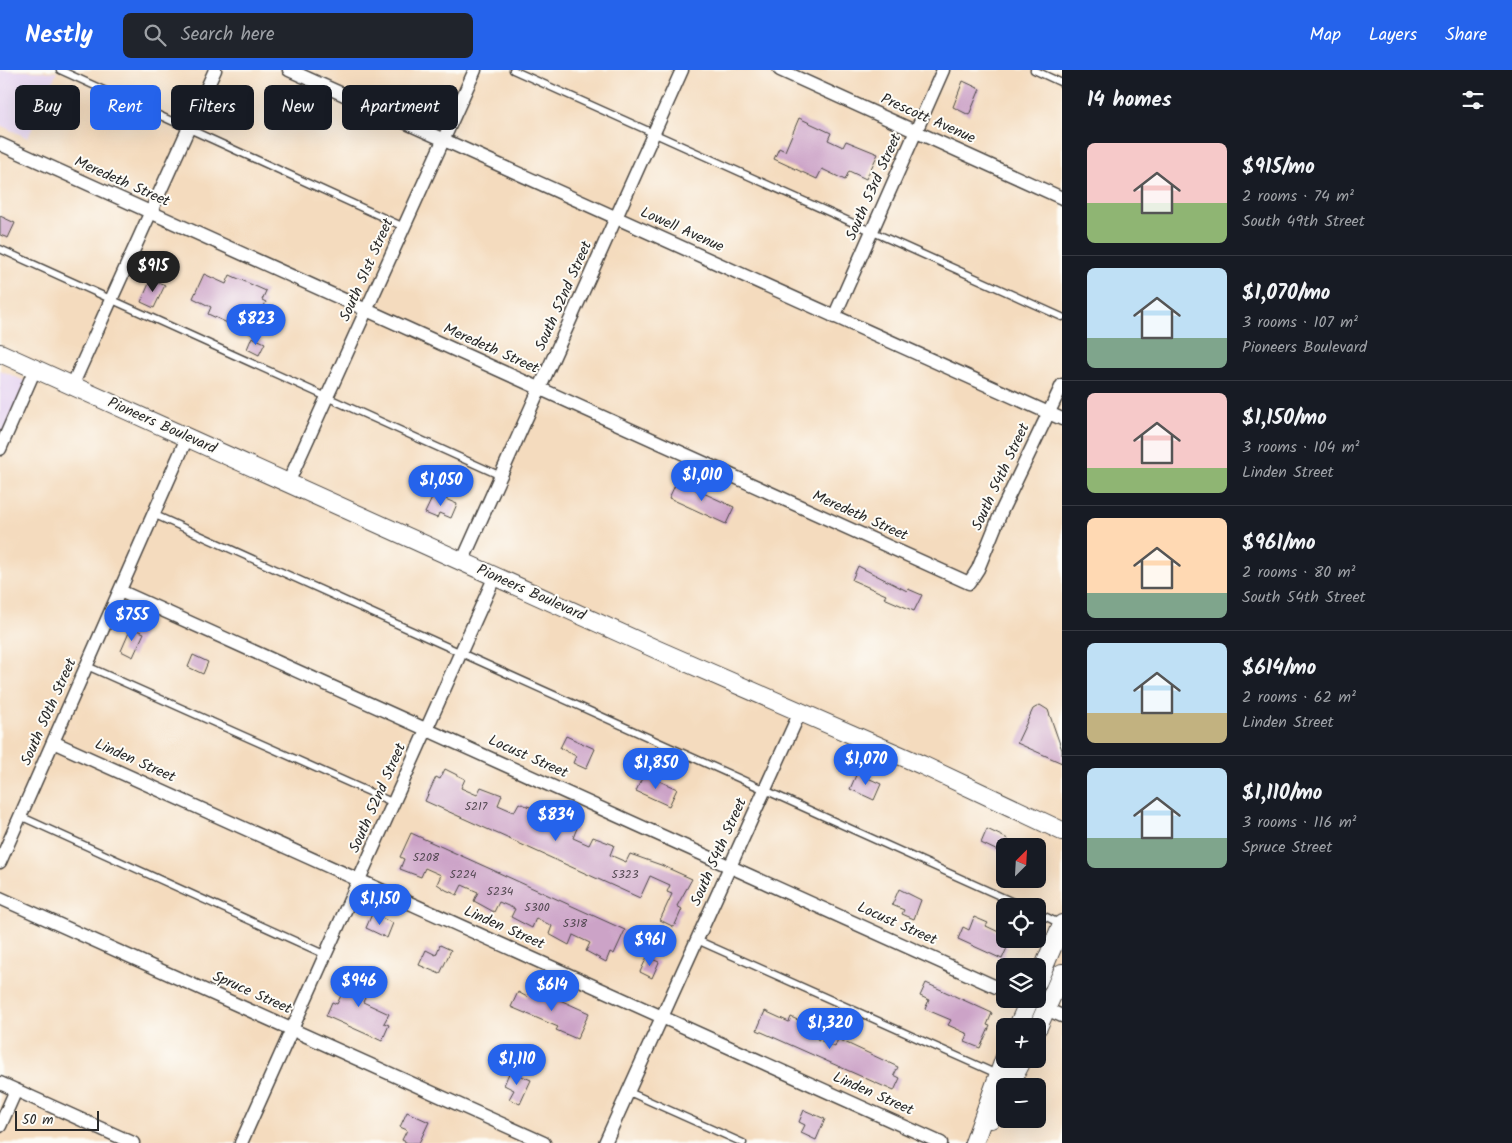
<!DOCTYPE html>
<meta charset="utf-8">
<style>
:root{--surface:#171b24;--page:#20242c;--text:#f1f3f6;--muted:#9ea1a6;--line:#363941;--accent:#2563eb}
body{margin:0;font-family:Kalam,sans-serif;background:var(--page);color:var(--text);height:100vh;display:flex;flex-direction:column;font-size:19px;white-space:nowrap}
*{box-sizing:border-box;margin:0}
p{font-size:16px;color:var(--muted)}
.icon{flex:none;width:28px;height:28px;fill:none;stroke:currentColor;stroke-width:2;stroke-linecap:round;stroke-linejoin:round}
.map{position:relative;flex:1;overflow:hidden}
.details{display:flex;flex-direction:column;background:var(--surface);width:450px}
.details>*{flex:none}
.top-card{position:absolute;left:15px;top:15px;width:475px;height:45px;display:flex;gap:10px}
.needle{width:32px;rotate:24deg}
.tools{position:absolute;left:996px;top:768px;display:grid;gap:10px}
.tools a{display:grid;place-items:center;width:50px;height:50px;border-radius:8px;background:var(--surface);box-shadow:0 5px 20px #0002;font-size:25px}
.scale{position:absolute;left:15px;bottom:12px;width:84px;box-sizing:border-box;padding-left:5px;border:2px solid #2b2b2b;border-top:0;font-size:14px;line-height:18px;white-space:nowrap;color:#2b2b2b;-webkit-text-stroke:4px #fdfcf7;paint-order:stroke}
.price{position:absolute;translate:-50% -42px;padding:0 11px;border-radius:18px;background:var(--accent);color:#fff;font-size:16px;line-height:32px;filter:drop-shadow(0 1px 2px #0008)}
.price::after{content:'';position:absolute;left:50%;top:30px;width:15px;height:11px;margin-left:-8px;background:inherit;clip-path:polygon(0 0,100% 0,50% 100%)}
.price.active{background:#222;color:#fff}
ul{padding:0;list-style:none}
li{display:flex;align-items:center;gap:15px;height:125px;padding:0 25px}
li+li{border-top:1px solid var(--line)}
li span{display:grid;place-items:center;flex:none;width:140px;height:100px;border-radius:8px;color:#555}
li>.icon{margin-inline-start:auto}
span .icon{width:60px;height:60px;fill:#fffc;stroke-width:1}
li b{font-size:21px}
h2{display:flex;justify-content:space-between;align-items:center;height:60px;padding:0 25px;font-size:21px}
.tag{padding:0 18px;border-radius:8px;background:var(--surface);box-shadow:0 5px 20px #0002;font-size:18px;line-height:45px}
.tag.active{background:var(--accent);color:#fff}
header{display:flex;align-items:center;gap:30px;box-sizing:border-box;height:70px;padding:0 25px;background:var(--accent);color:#fff}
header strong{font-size:24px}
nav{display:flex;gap:28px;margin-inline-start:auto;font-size:18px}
.search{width:350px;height:45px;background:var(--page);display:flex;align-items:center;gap:12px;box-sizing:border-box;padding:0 18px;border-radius:8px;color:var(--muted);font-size:19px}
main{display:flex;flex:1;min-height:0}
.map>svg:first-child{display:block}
</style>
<header>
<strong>Nestly</strong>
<div class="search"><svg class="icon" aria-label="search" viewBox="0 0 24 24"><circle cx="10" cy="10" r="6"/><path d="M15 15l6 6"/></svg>Search here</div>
<nav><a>Map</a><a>Layers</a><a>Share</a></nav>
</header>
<main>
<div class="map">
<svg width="1062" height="1073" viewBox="0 0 1062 1073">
<rect width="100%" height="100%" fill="#fdfcf7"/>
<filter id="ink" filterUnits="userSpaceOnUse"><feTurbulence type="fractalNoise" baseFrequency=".02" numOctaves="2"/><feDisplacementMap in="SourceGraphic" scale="10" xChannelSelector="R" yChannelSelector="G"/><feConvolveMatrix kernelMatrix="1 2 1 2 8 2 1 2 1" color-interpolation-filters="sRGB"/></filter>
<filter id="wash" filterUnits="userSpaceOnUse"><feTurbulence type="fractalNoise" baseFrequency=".0096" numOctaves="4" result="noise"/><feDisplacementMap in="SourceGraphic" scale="20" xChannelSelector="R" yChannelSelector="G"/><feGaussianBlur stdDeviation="1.12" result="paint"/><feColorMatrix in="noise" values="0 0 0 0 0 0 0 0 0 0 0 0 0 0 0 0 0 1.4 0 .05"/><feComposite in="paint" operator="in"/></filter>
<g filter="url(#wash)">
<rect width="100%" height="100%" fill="#f4dbbe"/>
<path fill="#e5d3f1" d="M0 0 57 2 28 68 0 55Z
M0 300 29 313 0 379Z"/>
<g id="blocks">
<path fill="#cca3c7" d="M963 11 980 19 969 45 953 37Z
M799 48 831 63 828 70 843 77 846 71 878 84 866 109 849 101 845 110 822 99 817 109 774 89 779 78 785 81Z
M0 146 15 153 8 168 0 165Z
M204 204 226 214 230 205 266 221 262 230 266 232 251 264 208 244 211 237 193 228Z
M151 209 165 215 154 238 141 232Z
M252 267 265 273 259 285 247 279Z
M677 411 734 437 726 454 669 428Z
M434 424 457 434 451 448 439 443 437 448 425 443Z
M858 496 907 521 908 519 922 525 914 541 884 528 886 525 852 510Z
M131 558 144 563 133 587 121 581Z
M193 585 208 592 203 604 188 597Z
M1040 635 1048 640 1062 680V693L1017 673 1033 639Z
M566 666 595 679 586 699 573 693 576 686 560 678Z
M445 699 465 709 461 718 477 725 481 717 502 725 498 735 514 742 519 733 530 737 540 741 535 751 552 759 556 750 566 755 567 754 577 758 573 768 589 775 593 767 614 775 610 785 626 792 630 784 661 795 692 809 677 836 682 839 674 857 660 850 672 824 667 822 670 815 650 806 640 828 425 731 436 707 440 709Z
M857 703 881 714 874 730 850 719Z
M644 704 677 719 669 736 636 721Z
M987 759 1008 769 1002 783 981 773Z
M411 763 625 860 614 884 610 882 606 892 586 881 590 873 573 865 569 875 549 864 552 856 536 848 532 858 511 847 515 839 499 832 494 842 474 831 478 822 462 815 457 825 446 820 437 814 441 805 425 798 421 807 400 799 404 789 400 787Z
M899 819 921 830 914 849 902 844 904 840 892 835Z
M372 844 393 853 387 868 366 858Z
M974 847 988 853 986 856 1005 865V869H1011L1002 889 958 869 963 857 969 860Z
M440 875 451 880 440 904 419 895 426 880 436 885Z
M647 887 659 892 652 908 640 902Z
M348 900 373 911 363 932 389 944 384 953 389 955 382 971 326 946 332 932 337 934 347 913 342 911Z
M926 913 992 943 987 955 990 956 980 978 965 972 968 964 948 955 951 950 925 939 929 930 920 926Z
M531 917 589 943 577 969 556 960 558 957 511 937 518 922 527 927Z
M765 941 789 952 791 947 813 957 816 951 823 955 817 969 835 977 838 969 898 997 894 1005 900 1008 894 1021 757 960Z
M510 1001 531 1010 520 1034 509 1029 514 1020 504 1015Z
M804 1040 825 1049 816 1070 801 1063 805 1055 799 1052Z
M407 1042 429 1052 419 1073H408L402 1070 407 1060 400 1057Z"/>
</g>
</g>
<g filter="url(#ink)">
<use href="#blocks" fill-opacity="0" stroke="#494541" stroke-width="1"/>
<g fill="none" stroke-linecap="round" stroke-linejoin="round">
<defs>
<path id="service" d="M60 0 404 157
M513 0 1062 247
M1034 0 1062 13
M0 179 501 406
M153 444 1022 836
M87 596 394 733
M20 746 326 885
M1038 843 1061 854
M697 870 997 1004
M629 1022 743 1073"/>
<path id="minor" d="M289 0 1062 349
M780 0 1062 128
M0 74 969 513 978 499 1002 440 1062 315
M834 247 943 0
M72 316 215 0
M0 379 35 299
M288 413 475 0
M462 492 682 0
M120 521 1005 921
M53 672 941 1073
M0 792 187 368
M0 828 544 1073
M1046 939 1062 946
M0 1013 133 1073
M0 1056 16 1020
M241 1073 495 506
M605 1073 800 642"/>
<path id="secondary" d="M0 283 658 580 922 695 1062 761
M1038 911 1062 854
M1018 956 1030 929
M1038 957 1062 903
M1009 1016 1023 989
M991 1049 1005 1024
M974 1073 1005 987"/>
</defs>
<use href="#service" stroke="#494541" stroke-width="9"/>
<use href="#minor" stroke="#494541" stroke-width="15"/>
<use href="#secondary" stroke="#494541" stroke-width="20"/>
<use href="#service" stroke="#fff" stroke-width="6"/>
<use href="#minor" stroke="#fff" stroke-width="12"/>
<use href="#secondary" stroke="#fff" stroke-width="18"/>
</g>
</g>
<g text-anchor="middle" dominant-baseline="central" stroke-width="4" stroke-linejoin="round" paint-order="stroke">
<g font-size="12" fill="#534952">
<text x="476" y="736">5217</text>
<text x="426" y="787">5208</text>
<text x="463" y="804">5224</text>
<text x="625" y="804">5323</text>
<text x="500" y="821">5234</text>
<text x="537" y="837">5300</text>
<text x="575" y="853">5318</text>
</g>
<g font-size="15" fill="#2b2b2b" stroke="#fdfcf7">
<text transform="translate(928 49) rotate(24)">Prescott Avenue</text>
<text transform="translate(122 112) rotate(24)">Meredeth Street</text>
<text transform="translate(874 117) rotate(-66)">South 53rd Street</text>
<text transform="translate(682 160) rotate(24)">Lowell Avenue</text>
<text transform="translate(367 200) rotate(-66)">South 51st Street</text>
<text transform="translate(564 226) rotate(-66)">South 52nd Street</text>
<text transform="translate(491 279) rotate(24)">Meredeth Street</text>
<text transform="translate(162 356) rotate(24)">Pioneers Boulevard</text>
<text transform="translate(1001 407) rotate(-65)">South 54th Street</text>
<text transform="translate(860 446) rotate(24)">Meredeth Street</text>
<text transform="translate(531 523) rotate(24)">Pioneers Boulevard</text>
<text transform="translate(49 642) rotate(-66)">South 50th Street</text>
<text transform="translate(528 687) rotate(24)">Locust Street</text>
<text transform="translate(135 691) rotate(24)">Linden Street</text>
<text transform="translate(378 728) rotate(-66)">South 52nd Street</text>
<text transform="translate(719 782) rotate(-66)">South 54th Street</text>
<text transform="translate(897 854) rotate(24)">Locust Street</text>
<text transform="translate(504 858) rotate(24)">Linden Street</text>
<text transform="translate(252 923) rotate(24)">Spruce Street</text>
<text transform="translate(873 1024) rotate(24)">Linden Street</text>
</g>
</g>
</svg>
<div class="tools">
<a><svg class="needle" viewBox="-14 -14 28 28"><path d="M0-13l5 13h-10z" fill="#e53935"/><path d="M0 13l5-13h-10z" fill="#9ea1a6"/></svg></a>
<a><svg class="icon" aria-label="locate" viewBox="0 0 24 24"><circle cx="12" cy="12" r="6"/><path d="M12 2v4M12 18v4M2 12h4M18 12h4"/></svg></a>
<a><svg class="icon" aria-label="layers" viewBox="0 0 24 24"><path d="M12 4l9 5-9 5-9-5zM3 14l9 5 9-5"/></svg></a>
<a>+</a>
<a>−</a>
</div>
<div class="scale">50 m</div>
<b class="price active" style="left:153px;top:223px">$915</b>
<b class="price" style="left:256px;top:276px">$823</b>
<b class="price" style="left:702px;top:432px">$1,010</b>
<b class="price" style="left:441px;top:437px">$1,050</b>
<b class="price" style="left:132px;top:572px">$755</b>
<b class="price" style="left:866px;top:716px">$1,070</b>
<b class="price" style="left:656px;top:720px">$1,850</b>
<b class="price" style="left:556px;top:772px">$834</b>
<b class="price" style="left:380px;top:856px">$1,150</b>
<b class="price" style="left:650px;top:897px">$961</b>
<b class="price" style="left:359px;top:938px">$946</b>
<b class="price" style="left:552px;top:942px">$614</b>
<b class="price" style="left:830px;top:980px">$1,320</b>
<b class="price" style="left:517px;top:1016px">$1,110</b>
<div class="top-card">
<a class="tag">Buy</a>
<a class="tag active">Rent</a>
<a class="tag">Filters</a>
<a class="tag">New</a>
<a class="tag">Apartment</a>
</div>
</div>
<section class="details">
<h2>14 homes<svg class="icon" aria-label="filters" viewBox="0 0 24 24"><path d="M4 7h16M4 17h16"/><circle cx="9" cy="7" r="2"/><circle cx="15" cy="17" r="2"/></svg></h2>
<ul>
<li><span style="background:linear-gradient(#f6c9c9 60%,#8fb573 0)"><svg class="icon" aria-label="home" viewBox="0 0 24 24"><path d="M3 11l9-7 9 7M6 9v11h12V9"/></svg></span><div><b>$915/mo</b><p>2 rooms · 74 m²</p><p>South 49th Street</p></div></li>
<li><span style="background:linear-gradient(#bfe0f5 70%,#7fa58c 0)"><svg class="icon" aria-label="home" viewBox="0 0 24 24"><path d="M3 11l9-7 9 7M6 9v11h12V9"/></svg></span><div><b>$1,070/mo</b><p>3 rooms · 107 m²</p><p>Pioneers Boulevard</p></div></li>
<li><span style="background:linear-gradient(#f6c9c9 75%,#8fb573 0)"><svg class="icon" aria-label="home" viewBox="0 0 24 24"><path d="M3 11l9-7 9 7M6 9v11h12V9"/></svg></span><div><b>$1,150/mo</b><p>3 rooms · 104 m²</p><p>Linden Street</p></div></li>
<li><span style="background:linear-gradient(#ffd9b3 75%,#7fa58c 0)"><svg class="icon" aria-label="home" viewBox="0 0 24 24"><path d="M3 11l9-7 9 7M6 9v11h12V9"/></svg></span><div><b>$961/mo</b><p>2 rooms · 80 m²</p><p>South 54th Street</p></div></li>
<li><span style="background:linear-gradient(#bfe0f5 70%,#c2b280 0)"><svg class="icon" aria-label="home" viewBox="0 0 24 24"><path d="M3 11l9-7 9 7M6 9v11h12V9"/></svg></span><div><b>$614/mo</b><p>2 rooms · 62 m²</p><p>Linden Street</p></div></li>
<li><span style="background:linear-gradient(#bfe0f5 70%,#7fa58c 0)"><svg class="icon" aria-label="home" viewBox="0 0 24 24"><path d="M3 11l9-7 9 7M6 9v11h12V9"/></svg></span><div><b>$1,110/mo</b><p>3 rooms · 116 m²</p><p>Spruce Street</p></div></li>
</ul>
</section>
</main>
